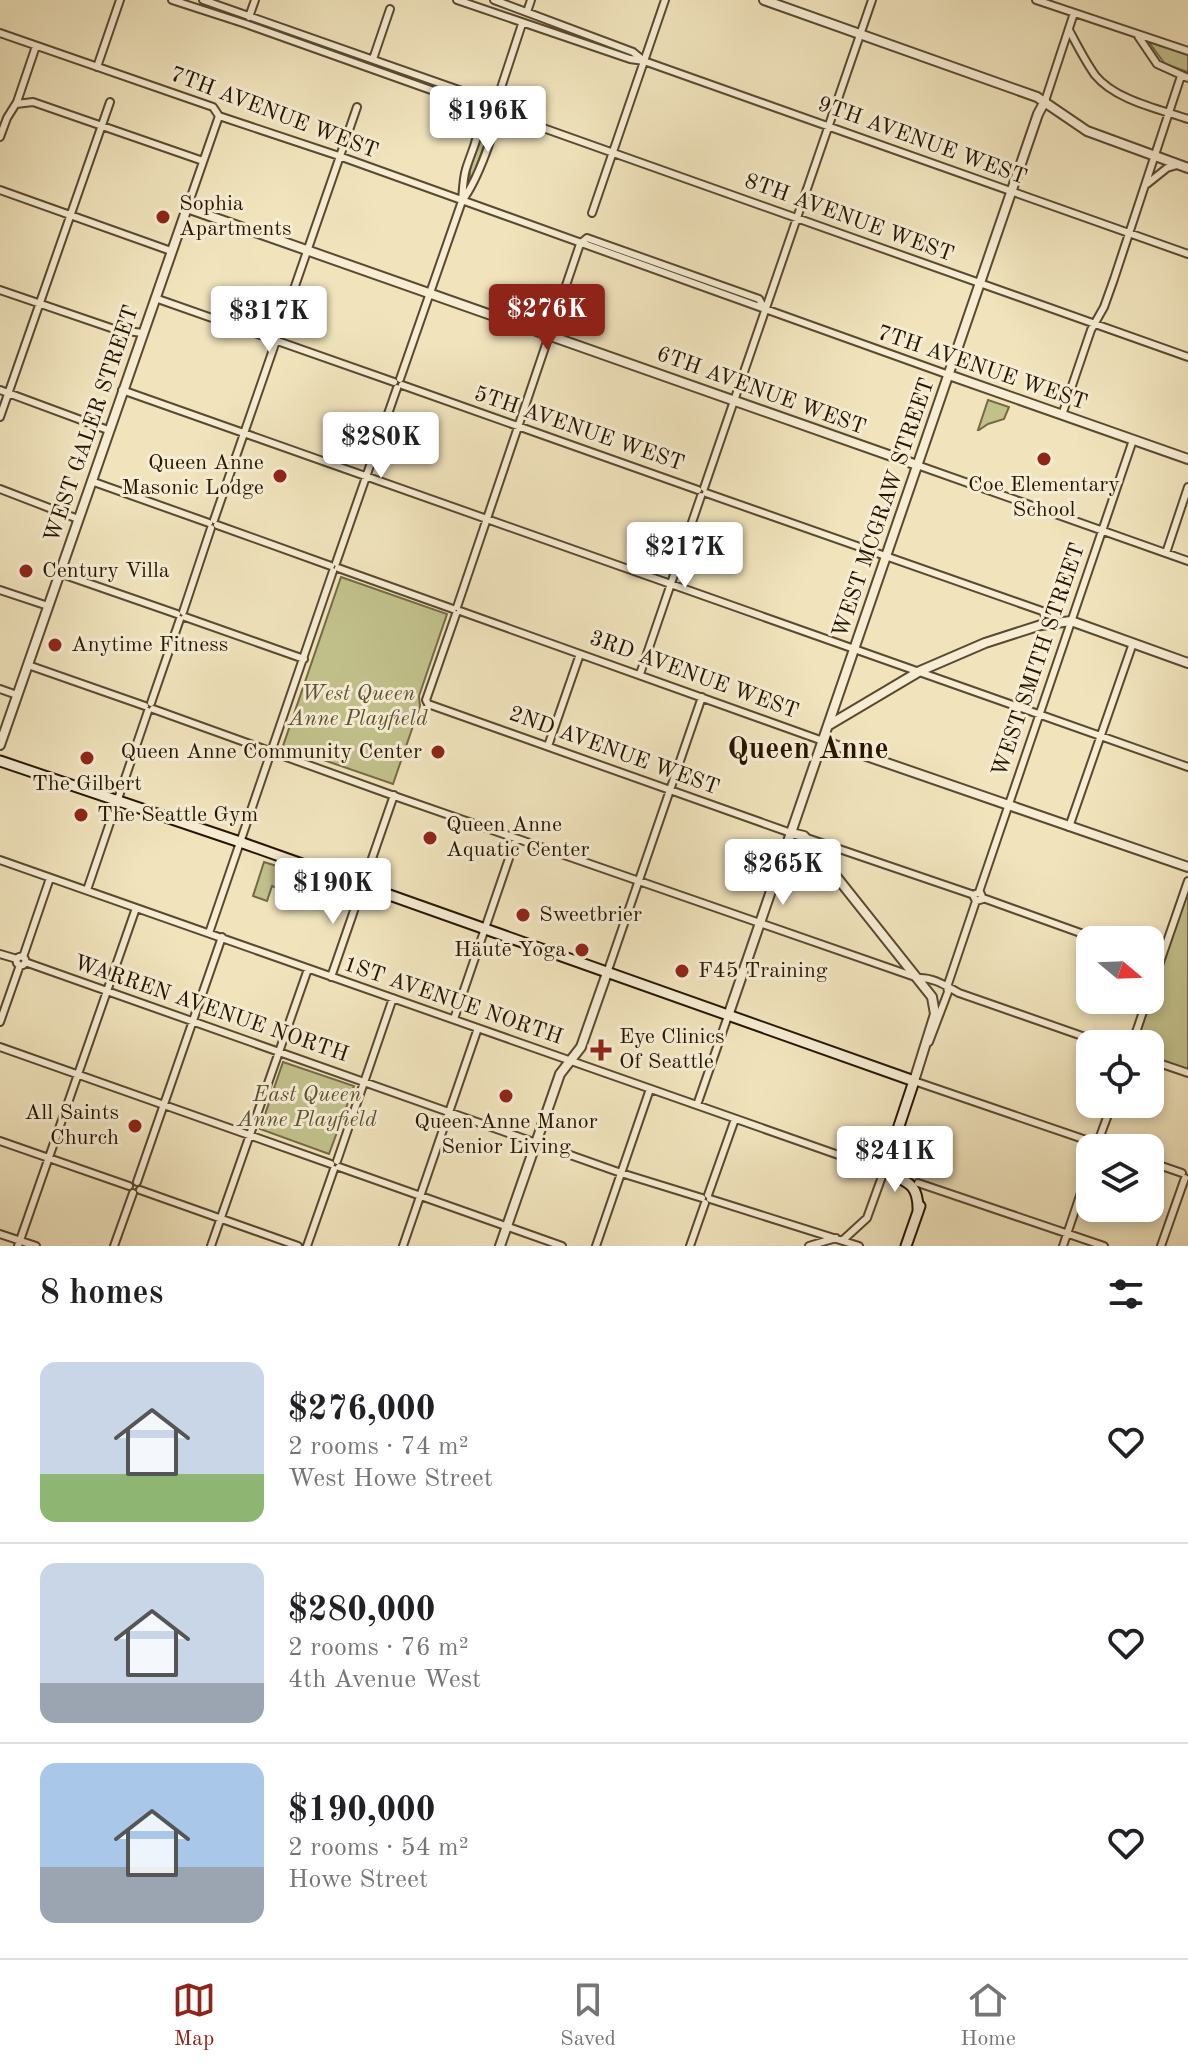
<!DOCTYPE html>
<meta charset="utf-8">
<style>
:root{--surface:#fff;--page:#f2f2f2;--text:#202124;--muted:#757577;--line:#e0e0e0;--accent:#8f2418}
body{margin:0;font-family:"Old Standard TT",serif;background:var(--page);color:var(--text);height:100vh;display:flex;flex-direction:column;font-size:30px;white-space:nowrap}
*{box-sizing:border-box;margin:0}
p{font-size:26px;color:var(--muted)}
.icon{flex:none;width:44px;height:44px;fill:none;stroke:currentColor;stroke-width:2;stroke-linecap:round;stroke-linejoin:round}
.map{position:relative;height:1246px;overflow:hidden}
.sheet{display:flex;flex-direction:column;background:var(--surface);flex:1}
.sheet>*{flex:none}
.needle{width:52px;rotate:109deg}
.controls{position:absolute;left:1076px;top:926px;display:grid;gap:16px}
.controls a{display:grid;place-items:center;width:88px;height:88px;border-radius:16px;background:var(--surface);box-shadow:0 4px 12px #0003;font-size:40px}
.price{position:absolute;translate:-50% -68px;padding:0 18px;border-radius:8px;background:#fff;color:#222;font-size:26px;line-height:52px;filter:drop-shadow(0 2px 4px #0008)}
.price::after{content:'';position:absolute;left:50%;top:48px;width:24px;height:18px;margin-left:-12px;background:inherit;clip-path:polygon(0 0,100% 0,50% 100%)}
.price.selected{background:var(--accent);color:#fff}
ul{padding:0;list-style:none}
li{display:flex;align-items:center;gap:24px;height:200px;padding:0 40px}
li+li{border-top:2px solid var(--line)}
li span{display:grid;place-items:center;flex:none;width:224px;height:160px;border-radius:16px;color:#555}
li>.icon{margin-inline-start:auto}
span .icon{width:96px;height:96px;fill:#fffc;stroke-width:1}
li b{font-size:34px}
h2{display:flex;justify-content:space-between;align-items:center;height:96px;padding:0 40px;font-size:34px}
.menu{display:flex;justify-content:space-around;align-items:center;height:112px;border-top:2px solid var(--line);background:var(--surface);font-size:22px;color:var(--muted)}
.menu a{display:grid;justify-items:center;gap:4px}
.menu .selected{color:var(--accent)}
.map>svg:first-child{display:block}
</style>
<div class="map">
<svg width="1188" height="1246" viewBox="0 0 1188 1246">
<rect width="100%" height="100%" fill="#f1e4bd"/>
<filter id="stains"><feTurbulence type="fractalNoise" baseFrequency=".0025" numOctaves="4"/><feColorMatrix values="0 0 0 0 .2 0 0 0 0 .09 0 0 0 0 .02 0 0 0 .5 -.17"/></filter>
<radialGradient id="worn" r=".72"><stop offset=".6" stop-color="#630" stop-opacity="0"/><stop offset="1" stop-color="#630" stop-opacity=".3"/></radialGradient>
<path fill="#c2c18c" stroke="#746b46" stroke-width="2" d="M254 20 491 105 494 117 471 182C461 154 515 119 454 93L253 22Z
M1148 41 1188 54V72L1165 64Z
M988 400 1009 407 1004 419 988 424 979 430H978Z
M341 577 447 614 419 696 420 706 393 784 283 746Z
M264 862 292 871 286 891 272 886 267 901 253 896Z
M1188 888V1070L1150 1057V1044H1136Z
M283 1062 354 1086 329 1154 260 1129Z"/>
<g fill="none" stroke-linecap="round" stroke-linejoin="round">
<defs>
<path id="minor" d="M172 0 246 24 459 100C492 119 474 142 466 169 463 179 463 190 462 201L400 379
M203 0 496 103
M457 0 630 59 644 61 1188 254
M494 0 633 52 644 61
M1036 0 1188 51
M527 12 531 0
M249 17 255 0
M1069 30C1077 45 1085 61 1095 75 1115 100 1159 109 1188 119
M0 33 213 107 219 116 339 156 949 375
M1138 36 1157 64 1188 78
M373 59 390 9
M97 67 120 0
M1045 101 1074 13
M16 104 33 102 203 161
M498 112 1188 357
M0 137 7 118 17 102 36 46
M1147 184 1167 168 1177 165
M0 190 171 251
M462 201C475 184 501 124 496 103L522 24
M187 208 219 116
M592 213 665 0
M580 244 587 238 759 299 765 310
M0 290 114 329 142 333
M155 298 394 382
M402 385 698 490
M0 390 108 430
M122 390 1188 767
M1062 415 1091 330 1104 307 1114 279 1181 76
M0 417 110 102
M917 465 1188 561
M91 481 209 523
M704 488 872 0
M0 489 78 519
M706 493 1042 611 1051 624
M214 520 357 107
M217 525 331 566
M1166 553 1188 487
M336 563 397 388
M338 568 453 609
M59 573 177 614
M0 590 48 606
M457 607 580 244
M460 611 823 741
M183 612 211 528
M456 614 426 700 428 704 791 833
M185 617 304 659
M28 665 145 706
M640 674 701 496
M0 689 17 695
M151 703 180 619
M153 709 400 798 918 978C933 977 946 986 959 993L1105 1044
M548 746 580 654
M1069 827 1133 643
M807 838 974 895
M0 860 884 1171 867 1218 843 1240
M87 890 148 711
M979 892 1133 440
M983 898 1100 940
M209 933 333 571
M0 954 17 959
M16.5 961a4.5 4.5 0 1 1 9 0a4.5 4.5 0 1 1-9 0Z
M23 957 50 878
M25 962 621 1173 702 1198
M607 973 702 697
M331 977 394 795
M1150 991 1188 881
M454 1019 516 838
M0 1022 20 965
M929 1042 948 992 947 987 976 901 973 895 980 892 983 899 976 901
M1132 1044 1147 1000
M0 1047 331 1164
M1150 1060 1188 1073
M914 1081 1092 1142
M697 1105 728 1016
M1099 1139 1112 1104
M0 1141 129 1186
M1094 1148 1092 1143 1096 1139 1102 1142 1100 1148
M337 1161 393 998
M1150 1162 1182 1173
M339 1167 562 1246
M137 1182 222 937
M918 1183 1104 1246
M140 1190 298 1246
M708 1195 735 1119
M710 1199 859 1246
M0 1234 36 1246
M18 1246 136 908
M114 1246 133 1193
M211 1246 308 969
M307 1246 334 1169
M403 1246 478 1028
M596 1246 650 1089
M690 1246 705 1203
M809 1246 836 1238
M1063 1246 1090 1166
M1161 1246 1185 1178"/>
<path id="tertiary" d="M764 0 1037 97 1087 131 1188 168
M949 375 1188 459
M829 725 920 671 985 643 1041 625 1071 621 1188 663
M823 741 1188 867
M0 745 187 208 917 465
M791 833 804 836 932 997 935 1014 914 1081
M728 1016 1038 114 1045 101
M500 1246 560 1074 581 1047 607 973"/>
<path id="secondary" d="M0 761 240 842 914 1081 884 1171C907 1182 919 1183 918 1212
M906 1246 920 1206"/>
</defs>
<use href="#minor" stroke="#5a492f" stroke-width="10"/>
<use href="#tertiary" stroke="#5a492f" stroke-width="12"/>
<use href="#secondary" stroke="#271500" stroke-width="13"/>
<use href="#minor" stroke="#f6edd4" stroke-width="6"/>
<use href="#tertiary" stroke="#f6edd4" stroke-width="8"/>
<use href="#secondary" stroke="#f6edd4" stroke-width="9"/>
</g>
<g fill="#8f2418" stroke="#f6edd4" stroke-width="3">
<circle cx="163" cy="217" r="8"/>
<circle cx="1044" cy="459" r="8"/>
<circle cx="280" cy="476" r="8"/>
<circle cx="26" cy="571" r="8"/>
<circle cx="55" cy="645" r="8"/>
<circle cx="438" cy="752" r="8"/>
<circle cx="87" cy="758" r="8"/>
<circle cx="81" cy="815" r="8"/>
<circle cx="430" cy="838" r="8"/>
<circle cx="523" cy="915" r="8"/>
<circle cx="582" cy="950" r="8"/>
<circle cx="682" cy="971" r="8"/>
<path d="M597 1038h8v8h8v8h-8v8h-8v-8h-8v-8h8z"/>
<circle cx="506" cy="1096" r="8"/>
<circle cx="135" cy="1126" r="8"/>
</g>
<g text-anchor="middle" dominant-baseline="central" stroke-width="6" stroke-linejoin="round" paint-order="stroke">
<g font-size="22" fill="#271500" stroke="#f6edd4">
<text transform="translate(274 113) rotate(21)">7TH AVENUE WEST</text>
<text transform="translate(922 141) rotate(20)">9TH AVENUE WEST</text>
<text transform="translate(849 218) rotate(20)">8TH AVENUE WEST</text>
<text transform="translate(982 368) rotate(19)">7TH AVENUE WEST</text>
<text transform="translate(761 391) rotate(20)">6TH AVENUE WEST</text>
<text transform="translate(92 424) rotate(-71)">WEST GALER STREET</text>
<text transform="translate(579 429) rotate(19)">5TH AVENUE WEST</text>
<text transform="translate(884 508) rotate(-71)">WEST MCGRAW STREET</text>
<text transform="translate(1039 660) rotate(-71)">WEST SMITH STREET</text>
<text transform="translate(694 675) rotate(20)">3RD AVENUE WEST</text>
<text transform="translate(614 751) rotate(20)">2ND AVENUE WEST</text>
<text transform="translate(453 1001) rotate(19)">1ST AVENUE NORTH</text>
<text transform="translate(211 1009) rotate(19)">WARREN AVENUE NORTH</text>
</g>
<g font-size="22" fill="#271500" stroke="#f6edd4" text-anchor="start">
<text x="179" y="204">Sophia<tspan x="179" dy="25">Apartments</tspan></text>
<text x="264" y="463" text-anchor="end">Queen Anne<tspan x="264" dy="25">Masonic Lodge</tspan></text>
<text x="1044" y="485" text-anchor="middle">Coe Elementary<tspan x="1044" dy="25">School</tspan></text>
<text x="42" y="571">Century Villa</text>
<text x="71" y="645">Anytime Fitness</text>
<text x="422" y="752" text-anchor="end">Queen Anne Community Center</text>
<text x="87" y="784" text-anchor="middle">The Gilbert</text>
<text x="97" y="815">The Seattle Gym</text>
<text x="446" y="825">Queen Anne<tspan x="446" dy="25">Aquatic Center</tspan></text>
<text x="539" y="915">Sweetbrier</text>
<text x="566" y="950" text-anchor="end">Häutē Yoga</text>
<text x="698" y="971">F45 Training</text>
<text x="619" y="1037">Eye Clinics<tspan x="619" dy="25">Of Seattle</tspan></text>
<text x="119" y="1113" text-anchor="end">All Saints<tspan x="119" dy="25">Church</tspan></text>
<text x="506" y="1122" text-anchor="middle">Queen Anne Manor<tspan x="506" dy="25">Senior Living</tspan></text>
</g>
<g font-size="22" font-style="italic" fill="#5d5131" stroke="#f6edd4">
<text x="358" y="694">West Queen<tspan x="358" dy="25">Anne Playfield</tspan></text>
<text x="307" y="1095">East Queen<tspan x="307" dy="25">Anne Playfield</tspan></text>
</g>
<g font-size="30" font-weight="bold" fill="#271500" stroke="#f6edd4">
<text x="808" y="750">Queen Anne</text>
</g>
</g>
<rect width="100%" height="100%" filter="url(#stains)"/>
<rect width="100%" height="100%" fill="url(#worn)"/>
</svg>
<div class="controls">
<a><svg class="needle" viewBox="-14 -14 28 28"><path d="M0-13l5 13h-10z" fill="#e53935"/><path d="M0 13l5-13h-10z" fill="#757577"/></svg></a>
<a><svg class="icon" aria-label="locate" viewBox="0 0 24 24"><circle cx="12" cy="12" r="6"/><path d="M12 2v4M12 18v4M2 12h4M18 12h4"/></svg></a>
<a><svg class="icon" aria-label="layers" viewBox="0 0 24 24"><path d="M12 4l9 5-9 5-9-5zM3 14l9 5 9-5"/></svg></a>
</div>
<b class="price" style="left:488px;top:154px">$196K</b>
<b class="price selected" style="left:547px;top:352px">$276K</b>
<b class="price" style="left:269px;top:354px">$317K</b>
<b class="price" style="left:381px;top:480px">$280K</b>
<b class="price" style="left:685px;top:590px">$217K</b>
<b class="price" style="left:783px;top:907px">$265K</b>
<b class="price" style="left:333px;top:926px">$190K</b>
<b class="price" style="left:895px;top:1194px">$241K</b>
</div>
<section class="sheet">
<h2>8 homes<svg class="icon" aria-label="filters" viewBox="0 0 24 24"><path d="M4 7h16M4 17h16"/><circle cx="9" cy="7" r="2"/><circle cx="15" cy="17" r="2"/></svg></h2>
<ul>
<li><span style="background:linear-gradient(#c9d6e8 70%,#8fb573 0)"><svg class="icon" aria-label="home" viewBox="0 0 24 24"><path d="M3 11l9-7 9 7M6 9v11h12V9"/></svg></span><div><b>$276,000</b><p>2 rooms · 74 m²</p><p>West Howe Street</p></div><svg class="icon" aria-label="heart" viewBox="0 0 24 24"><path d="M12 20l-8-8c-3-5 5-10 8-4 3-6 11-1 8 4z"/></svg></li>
<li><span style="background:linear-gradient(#c9d6e8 75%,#9aa5b1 0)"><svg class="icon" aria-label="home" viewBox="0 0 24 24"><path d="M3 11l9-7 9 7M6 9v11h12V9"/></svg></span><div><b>$280,000</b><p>2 rooms · 76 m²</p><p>4th Avenue West</p></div><svg class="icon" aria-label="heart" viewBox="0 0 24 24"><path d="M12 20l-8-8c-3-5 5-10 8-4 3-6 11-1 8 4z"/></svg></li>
<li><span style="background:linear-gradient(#a9c7e8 65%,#9aa5b1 0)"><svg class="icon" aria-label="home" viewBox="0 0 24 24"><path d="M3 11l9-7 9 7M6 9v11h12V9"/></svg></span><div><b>$190,000</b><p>2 rooms · 54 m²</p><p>Howe Street</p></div><svg class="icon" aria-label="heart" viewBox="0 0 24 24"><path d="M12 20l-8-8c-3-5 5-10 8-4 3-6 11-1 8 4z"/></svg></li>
</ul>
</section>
<nav class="menu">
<a class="selected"><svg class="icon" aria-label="map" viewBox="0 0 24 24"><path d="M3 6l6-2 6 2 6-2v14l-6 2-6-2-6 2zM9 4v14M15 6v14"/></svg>Map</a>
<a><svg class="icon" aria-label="saved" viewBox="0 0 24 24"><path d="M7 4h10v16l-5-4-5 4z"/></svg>Saved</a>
<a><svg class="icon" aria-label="home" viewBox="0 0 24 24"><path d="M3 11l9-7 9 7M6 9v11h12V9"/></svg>Home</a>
</nav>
